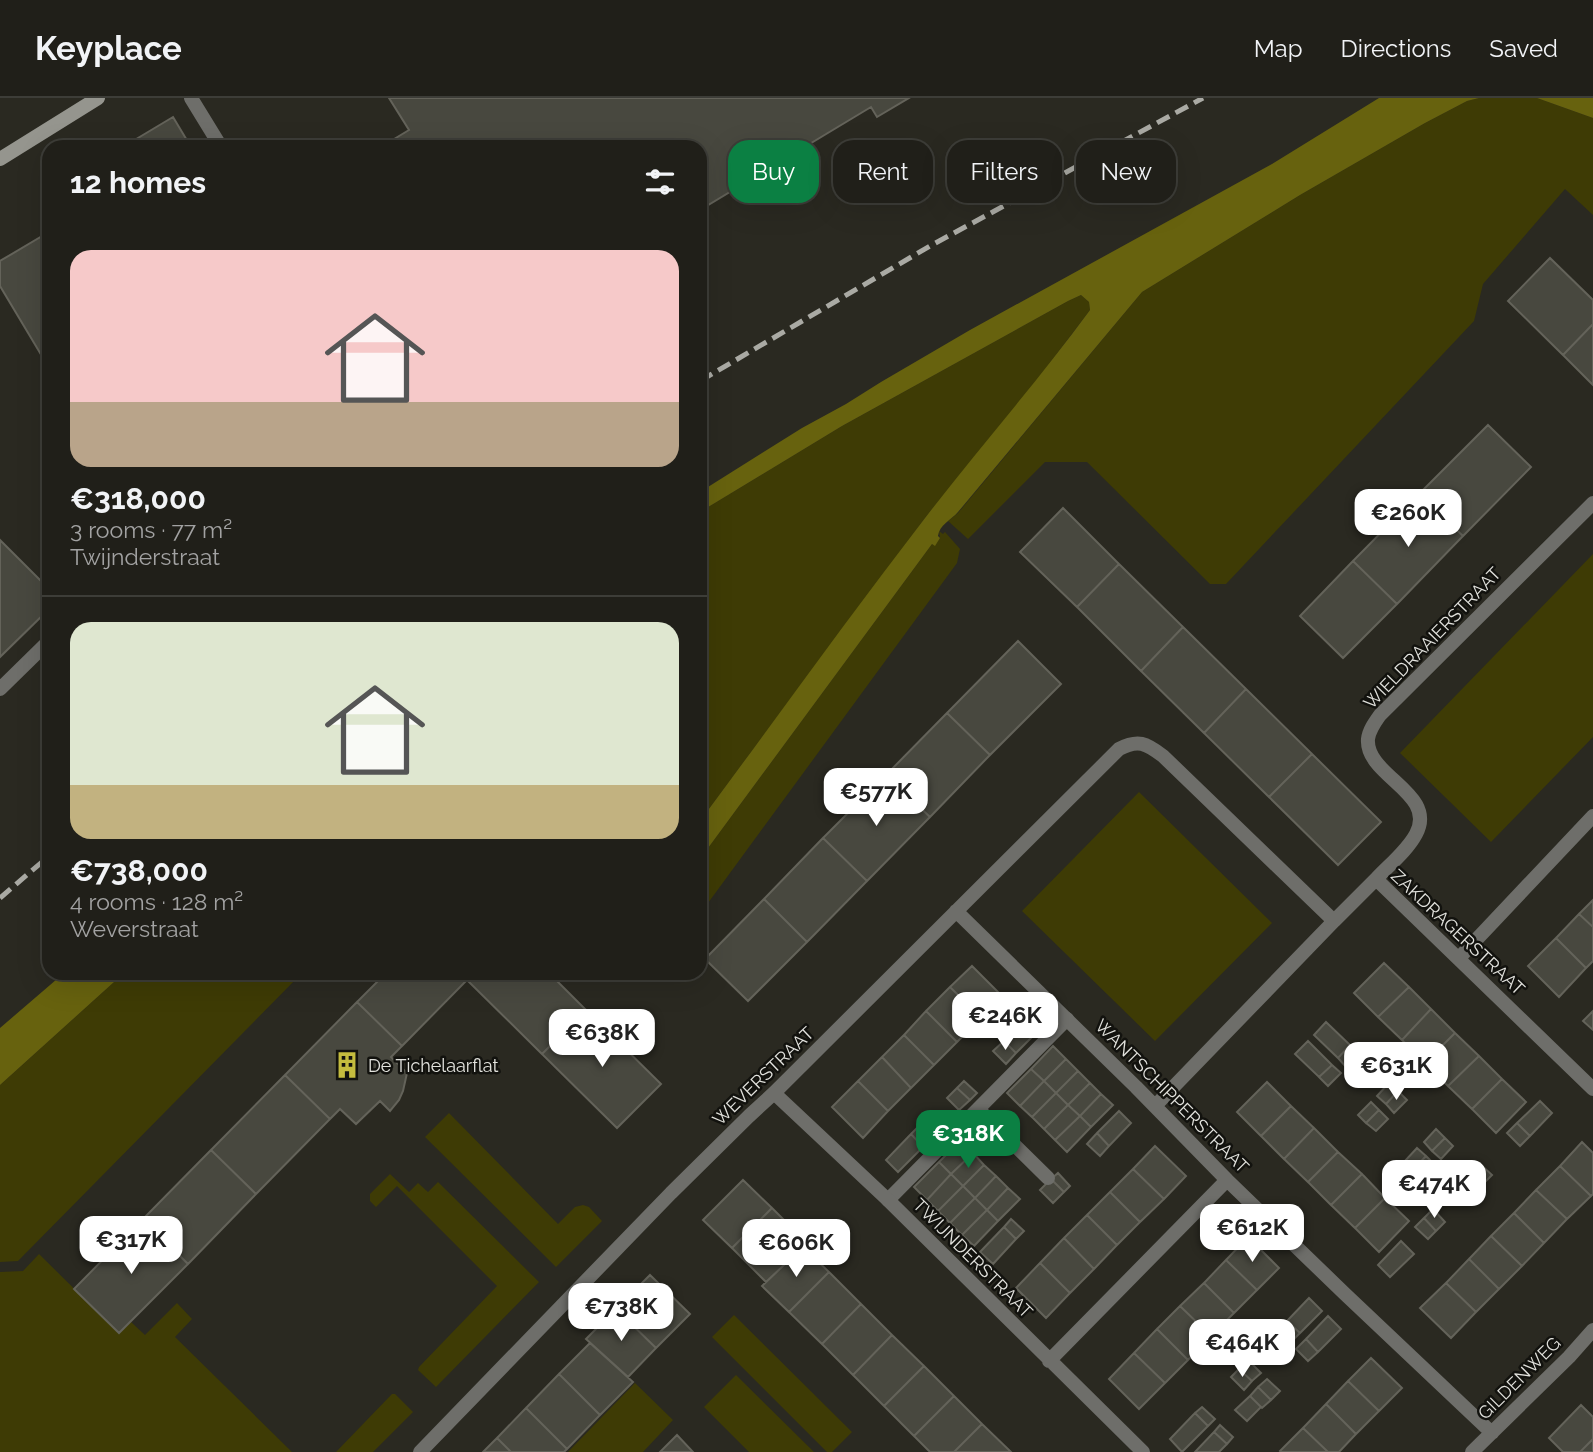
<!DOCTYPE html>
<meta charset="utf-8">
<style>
:root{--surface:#201f19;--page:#2d2c26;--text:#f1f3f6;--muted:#a2a2a2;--line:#3d3d38;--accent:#0b8043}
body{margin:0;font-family:Raleway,sans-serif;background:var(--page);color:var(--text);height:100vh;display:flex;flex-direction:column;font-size:26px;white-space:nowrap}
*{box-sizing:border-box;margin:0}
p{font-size:23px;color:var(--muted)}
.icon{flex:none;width:38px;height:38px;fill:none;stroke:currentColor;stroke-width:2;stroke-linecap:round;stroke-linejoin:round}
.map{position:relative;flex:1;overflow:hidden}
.drawer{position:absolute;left:42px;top:42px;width:665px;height:840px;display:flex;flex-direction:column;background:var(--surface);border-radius:21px;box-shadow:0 7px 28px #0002,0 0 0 2px var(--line)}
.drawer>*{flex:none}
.top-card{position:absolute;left:728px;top:42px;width:665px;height:63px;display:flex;gap:14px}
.price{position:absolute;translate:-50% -60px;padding:0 16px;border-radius:14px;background:#fff;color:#222;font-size:23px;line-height:46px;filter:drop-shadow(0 2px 4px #0008)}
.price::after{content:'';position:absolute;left:50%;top:42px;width:21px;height:16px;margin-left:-10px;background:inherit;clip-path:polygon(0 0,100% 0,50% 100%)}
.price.current{background:var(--accent);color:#fff}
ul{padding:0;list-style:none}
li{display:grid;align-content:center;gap:14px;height:371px;padding:0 28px}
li+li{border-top:2px solid var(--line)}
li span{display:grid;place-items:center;height:217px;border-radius:21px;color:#555}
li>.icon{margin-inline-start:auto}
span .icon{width:126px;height:126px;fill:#fffc;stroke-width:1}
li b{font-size:30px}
h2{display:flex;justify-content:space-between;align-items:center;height:84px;padding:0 28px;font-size:30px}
.tag{padding:0 24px;border-radius:21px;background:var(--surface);box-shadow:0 7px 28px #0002,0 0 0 2px var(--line);font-size:24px;line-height:63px}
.tag.current{background:var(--accent);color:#fff}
header{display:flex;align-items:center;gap:42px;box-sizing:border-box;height:98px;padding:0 35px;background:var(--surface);border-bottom:2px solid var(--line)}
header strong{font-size:33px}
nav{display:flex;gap:38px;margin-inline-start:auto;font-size:24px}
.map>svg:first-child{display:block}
</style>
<header>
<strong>Keyplace</strong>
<nav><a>Map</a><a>Directions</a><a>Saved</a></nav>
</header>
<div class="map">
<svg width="1593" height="1354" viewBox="0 0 1593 1354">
<rect width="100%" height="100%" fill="#2a2921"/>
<path fill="#3e3b05" d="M1479 0H1537L1593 20V117L1565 91 1483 186 1474 223 1226 486H1210L1087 364H1045L968 441 948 423 958 415 1142 194 1300 97 1425 25 1467 3Z
M1081 197 1089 204 1090 212 1040 278 925 420 700 723V414L842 328 1068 203Z
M939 433 943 436 945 434 960 451 957 465 700 816V761L932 446 935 447 940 440Z
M1593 456V639L1491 744 1400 655Z
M1139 694 1272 825 1155 943 1022 813Z
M124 875H302L18 1163 0 1164V987Z
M449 1015 558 1126 575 1109 583 1107 589 1109 602 1123 556 1169 425 1039Z
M390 1076 409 1094 418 1085 428 1094 438 1084 539 1184 436 1289 418 1272 419 1269 497 1188 397 1088 376 1109 370 1103V1096Z
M39 1156 119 1235 131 1224 145 1237 177 1205 192 1221 175 1239 292 1354H0V1174L23 1173Z
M734 1217 852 1334 832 1354H827L712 1239Z
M736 1277 814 1354H749L704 1309Z
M635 1285 673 1322 643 1354H568Z
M392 1296H395L413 1314 373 1354H336Z"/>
<path fill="#67620e" d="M1379 0H1479L1467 3 1425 25 1300 97 1142 194 958 414C951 422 939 427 938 438L940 440 935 448 932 446 700 761V723C775 622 848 520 925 420 979 350 1038 283 1090 212L1089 204 1081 197 1068 203 842 328 700 414V394L802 330 846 306 881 284 970 232 1272 66Z
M1537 0H1593V20Z
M64 875H124L0 987V930Z"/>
<path fill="#48483f" stroke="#64635a" stroke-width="2" d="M389 0H909L877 19 871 9 700 112V49H381L409 32Z
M173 19 191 49H123Z
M49 134V270L0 188V163Z
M1550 160 1593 202V226L1563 257 1508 203Z
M1593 226V287L1563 257Z
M1488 327 1531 369 1463 438 1419 396Z
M1419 396 1463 438 1397 506 1353 463Z
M1063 410 1119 466 1077 509 1020 454Z
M0 442 49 491V511L0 559Z
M1353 463 1397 506 1343 560 1300 518Z
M1119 466 1183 529 1141 573 1077 509Z
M1183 529 1246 591 1204 635 1141 573Z
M1018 543 1061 586 990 657 947 615Z
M1246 591 1312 656 1269 699 1204 635Z
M947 615 990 657 930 719 886 677Z
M1312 656 1381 724 1338 767 1269 699Z
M886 677 930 719 867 783 823 740Z
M823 740 867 783 807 844 764 801Z
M764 801 807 844 748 903 705 861Z
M1593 802V829L1579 816Z
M1579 816 1593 829V863L1586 870 1556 840Z
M1556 840 1586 870 1559 899 1528 868Z
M1384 865 1409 889 1378 919 1354 895Z
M972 868 1002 898 981 920 950 889Z
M386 875H460L467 882 402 948 357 904Z
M475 875H549L586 912 542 956 467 882Z
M950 889 981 920 957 944 926 913Z
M1409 889 1431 911 1402 942 1378 919Z
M357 904 402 948 391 959 407 975 403 993 399 1002 390 1013 380 1003 356 1026 340 1011 330 1021 285 977Z
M1431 911 1455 935 1425 965 1402 942Z
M586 912 661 986 617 1030 542 956Z
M926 913 957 944 934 967 904 937Z
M1593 913V932L1583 923Z
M1025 921 1038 933 1016 955 1004 943Z
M1326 924 1350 947 1338 960 1314 937Z
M1455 935 1479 958 1448 988 1425 965Z
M904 937 934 967 911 990 882 959Z
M1004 943 1016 955 1006 966 993 953Z
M1308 943 1332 967 1319 979 1295 956Z
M1350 947 1359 956 1346 969 1338 960Z
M1053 948 1066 961 1044 983 1031 971Z
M1479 958 1502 981 1472 1011 1448 988Z
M882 959 911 990 888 1013 858 983Z
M1066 961 1078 973 1056 995 1044 983Z
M1332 967 1341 975 1328 988 1319 979Z
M1031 971 1044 983 1020 1008 1007 995Z
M1078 973 1090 985 1068 1007 1056 995Z
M285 977 330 1021 256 1096 211 1052Z
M1502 981 1526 1004 1496 1035 1472 1011Z
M858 983 888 1013 863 1040 832 1009Z
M964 983 977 995 970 1002 957 990Z
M1044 983 1056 995 1032 1019 1020 1008Z
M1267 984 1291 1008 1261 1038 1237 1014Z
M1090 985 1101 996 1080 1018 1068 1007Z
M1389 985 1398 993 1386 1006 1377 998Z
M957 990 970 1002 959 1012 947 1000Z
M1398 993 1407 1002 1394 1015 1386 1006Z
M1056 995 1068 1007 1044 1031 1032 1019Z
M1101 996 1113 1007 1091 1029 1080 1018Z
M1540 1003 1552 1015 1530 1038 1517 1025Z
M1371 1004 1379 1012 1366 1025 1358 1017Z
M1068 1007 1080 1018 1055 1042 1044 1031Z
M1291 1008 1314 1030 1284 1061 1261 1038Z
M1379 1012 1388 1021 1376 1033 1366 1025Z
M1119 1013 1131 1025 1109 1048 1097 1035Z
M1080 1018 1091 1029 1067 1054 1055 1042Z
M1517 1025 1530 1038 1520 1048 1507 1035Z
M918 1029 930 1041 923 1049 911 1036Z
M1314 1030 1338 1054 1308 1084 1284 1061Z
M1436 1031 1445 1040 1432 1053 1424 1044Z
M1097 1035 1109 1048 1100 1058 1087 1046Z
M911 1036 923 1049 898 1074 886 1062Z
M1445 1040 1453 1048 1441 1061 1432 1053Z
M960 1043 973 1055 951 1076 939 1064Z
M1582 1044 1593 1055V1096L1591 1098 1560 1068Z
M1155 1048 1186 1078 1164 1101 1133 1071Z
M1417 1050 1426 1058 1414 1071 1405 1063Z
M211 1052 256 1096 188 1166 143 1121Z
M1338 1054 1362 1076 1331 1107 1308 1084Z
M973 1055 984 1067 963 1088 951 1076Z
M1426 1058 1450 1082 1437 1095 1414 1071Z
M939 1064 951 1076 927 1102 914 1089Z
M1479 1065 1492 1077 1483 1086 1471 1073Z
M984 1067 996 1078 975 1100 963 1088Z
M1560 1068 1591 1098 1567 1121 1536 1092Z
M1133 1071 1164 1101 1140 1124 1110 1094Z
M1471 1073 1483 1086 1475 1095 1462 1082Z
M1058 1075 1070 1088 1064 1094 1051 1081Z
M951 1076 963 1088 938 1113 927 1102Z
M1362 1076 1385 1100 1355 1130 1331 1107Z
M996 1078 1008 1090 987 1112 975 1100Z
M1051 1081 1064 1094 1053 1105 1040 1092Z
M743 1082 772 1110 732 1150 703 1122Z
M963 1088 975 1100 950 1125 938 1113Z
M1008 1090 1020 1101 998 1123 987 1112Z
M1536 1092 1567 1121 1544 1145 1514 1115Z
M1110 1094 1140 1124 1117 1147 1087 1117Z
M975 1100 987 1112 962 1137 950 1125Z
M1385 1100 1409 1123 1379 1154 1355 1130Z
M772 1110 807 1145 766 1184 732 1150Z
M1433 1111 1445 1124 1436 1133 1424 1120Z
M987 1112 998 1123 974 1148 962 1137Z
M1514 1115 1544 1145 1522 1168 1491 1138Z
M1087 1117 1117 1147 1094 1171 1064 1140Z
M1424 1120 1436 1133 1428 1141 1415 1129Z
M143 1121 188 1166 119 1235 74 1191Z
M1011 1121 1024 1133 1016 1141 1004 1129Z
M1004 1129 1016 1141 993 1166 980 1154Z
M1491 1138 1522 1168 1499 1191 1469 1161Z
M1248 1139 1279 1170 1257 1192 1226 1162Z
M1064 1140 1094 1171 1070 1195 1040 1165Z
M1401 1143 1414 1156 1390 1179 1378 1167Z
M803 1149 829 1174 789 1214 762 1188Z
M1469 1161 1499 1191 1476 1214 1446 1185Z
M1226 1162 1257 1192 1234 1215 1204 1185Z
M1040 1165 1070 1195 1046 1220 1016 1190Z
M829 1174 861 1206 822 1246 789 1214Z
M650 1177 690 1216 656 1250 616 1211Z
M1204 1185 1234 1215 1211 1238 1180 1208Z
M1446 1185 1476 1214 1451 1240 1420 1210Z
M1309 1200 1322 1213 1300 1235 1287 1223Z
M861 1206 892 1237 853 1277 822 1246Z
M1180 1208 1211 1238 1188 1262 1157 1231Z
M616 1211 656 1250 628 1279 586 1241Z
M1328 1218 1341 1231 1318 1254 1306 1241Z
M1287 1223 1300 1235 1290 1245 1277 1233Z
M1157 1231 1188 1262 1165 1285 1134 1255Z
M892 1237 924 1268 884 1308 853 1277Z
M1306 1241 1318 1254 1308 1263 1296 1251Z
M590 1245 633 1284 600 1317 559 1276Z
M1134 1255 1165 1285 1139 1311 1109 1281Z
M1371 1260 1402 1290 1379 1313 1348 1283Z
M1248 1262 1261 1275 1252 1283 1239 1271Z
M924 1268 954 1298 914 1338 884 1308Z
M1239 1271 1252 1283 1244 1292 1231 1279Z
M559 1276 600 1317 567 1351 526 1310Z
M1267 1281 1280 1293 1271 1302 1258 1289Z
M1348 1283 1379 1313 1356 1336 1326 1306Z
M1258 1289 1271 1302 1262 1310 1250 1298Z
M954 1298 982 1326 954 1354H930L914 1338Z
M1250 1298 1261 1309 1247 1323 1235 1312Z
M1326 1306 1356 1336 1339 1354H1328L1303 1330Z
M1581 1307 1593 1319V1341L1580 1354H1563L1549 1340Z
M1202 1309 1215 1321 1208 1328 1195 1315Z
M526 1310 567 1351 564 1354H511L497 1340Z
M1195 1315 1208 1328 1182 1354 1170 1341Z
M982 1326 1011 1354H954Z
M1220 1327 1233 1339 1227 1346 1214 1334Z
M1303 1330 1328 1354H1281L1280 1353Z
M1214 1334 1227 1346 1219 1354H1195Z
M677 1337 693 1354H660Z
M497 1340 511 1354H483Z
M1593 1341V1354H1580Z"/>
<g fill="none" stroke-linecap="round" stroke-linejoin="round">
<path stroke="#6e6e6a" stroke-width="14" d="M191 0 221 49
M0 591 49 543
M978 1011 1048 1080
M888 1102 1067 921"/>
<path stroke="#6e6e6a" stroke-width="14" d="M1376 781C1389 767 1407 753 1416 736 1438 695 1365 678 1368 641 1369 632 1375 624 1380 617L1593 405
M956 813 1136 989 1227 1082 1345 1196 1492 1335
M1459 860 1593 718
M774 995 888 1102 1143 1354
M1155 1008 1334 823
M1049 1263 1227 1082
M420 1354 671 1095 749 1018 774 995 1119 651C1138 641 1146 645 1163 658L1334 823 1376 781 1593 991
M1472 1354 1569 1259 1593 1232"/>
<path stroke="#95958e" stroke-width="14" d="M0 61 98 0"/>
<path stroke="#aaaaa4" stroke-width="5" stroke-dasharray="14 7" stroke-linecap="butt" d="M700 283 930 148 1203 0
M0 800 49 758"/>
</g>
<defs>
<symbol id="building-bare" viewBox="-9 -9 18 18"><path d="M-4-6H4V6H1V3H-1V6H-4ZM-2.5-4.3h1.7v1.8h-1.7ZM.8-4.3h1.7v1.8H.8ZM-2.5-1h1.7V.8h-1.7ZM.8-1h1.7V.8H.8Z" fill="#c4bc3e" stroke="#12120e" stroke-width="2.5" paint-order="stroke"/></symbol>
</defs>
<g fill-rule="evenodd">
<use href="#building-bare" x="328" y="948" width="38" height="38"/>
</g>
<g text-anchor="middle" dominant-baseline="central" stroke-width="5" stroke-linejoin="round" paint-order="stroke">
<g font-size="18" fill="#e3e3de" stroke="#12120e">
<text transform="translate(1432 540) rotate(-46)">WIELDRAAIERSTRAAT</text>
<text transform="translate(1458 834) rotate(43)">ZAKDRAGERSTRAAT</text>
<text transform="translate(763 978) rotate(-44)">WEVERSTRAAT</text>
<text transform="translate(1172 998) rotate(45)">WANTSCHIPPERSTRAAT</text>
<text transform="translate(973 1160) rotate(45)">TWIJNDERSTRAAT</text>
<text transform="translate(1519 1280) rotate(-45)">GILDENWEG</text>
</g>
<g font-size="18" fill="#e3e3de" stroke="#12120e" text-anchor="start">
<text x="368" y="967">De Tichelaarflat</text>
</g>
</g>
</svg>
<b class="price" style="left:1408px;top:451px">€260K</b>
<b class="price" style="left:876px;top:730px">€577K</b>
<b class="price" style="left:1005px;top:954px">€246K</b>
<b class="price" style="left:602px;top:971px">€638K</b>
<b class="price" style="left:1396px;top:1004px">€631K</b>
<b class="price current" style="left:968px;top:1072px">€318K</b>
<b class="price" style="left:1434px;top:1122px">€474K</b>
<b class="price" style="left:1252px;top:1166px">€612K</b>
<b class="price" style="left:131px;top:1178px">€317K</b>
<b class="price" style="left:796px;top:1181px">€606K</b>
<b class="price" style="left:621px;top:1245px">€738K</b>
<b class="price" style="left:1242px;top:1281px">€464K</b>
<div class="top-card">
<a class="tag current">Buy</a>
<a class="tag">Rent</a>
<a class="tag">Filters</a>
<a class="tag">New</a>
</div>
<section class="drawer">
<h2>12 homes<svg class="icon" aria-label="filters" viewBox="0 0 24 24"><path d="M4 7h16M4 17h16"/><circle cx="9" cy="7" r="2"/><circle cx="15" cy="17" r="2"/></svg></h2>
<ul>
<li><span style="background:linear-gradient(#f6c9c9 70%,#b9a48a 0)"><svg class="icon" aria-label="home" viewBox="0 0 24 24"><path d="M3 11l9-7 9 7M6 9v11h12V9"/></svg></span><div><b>€318,000</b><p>3 rooms · 77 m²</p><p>Twijnderstraat</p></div></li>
<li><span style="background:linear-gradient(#dfe7d0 75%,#c2b280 0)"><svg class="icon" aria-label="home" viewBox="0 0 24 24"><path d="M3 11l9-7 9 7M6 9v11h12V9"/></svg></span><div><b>€738,000</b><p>4 rooms · 128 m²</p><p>Weverstraat</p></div></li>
</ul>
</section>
</div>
